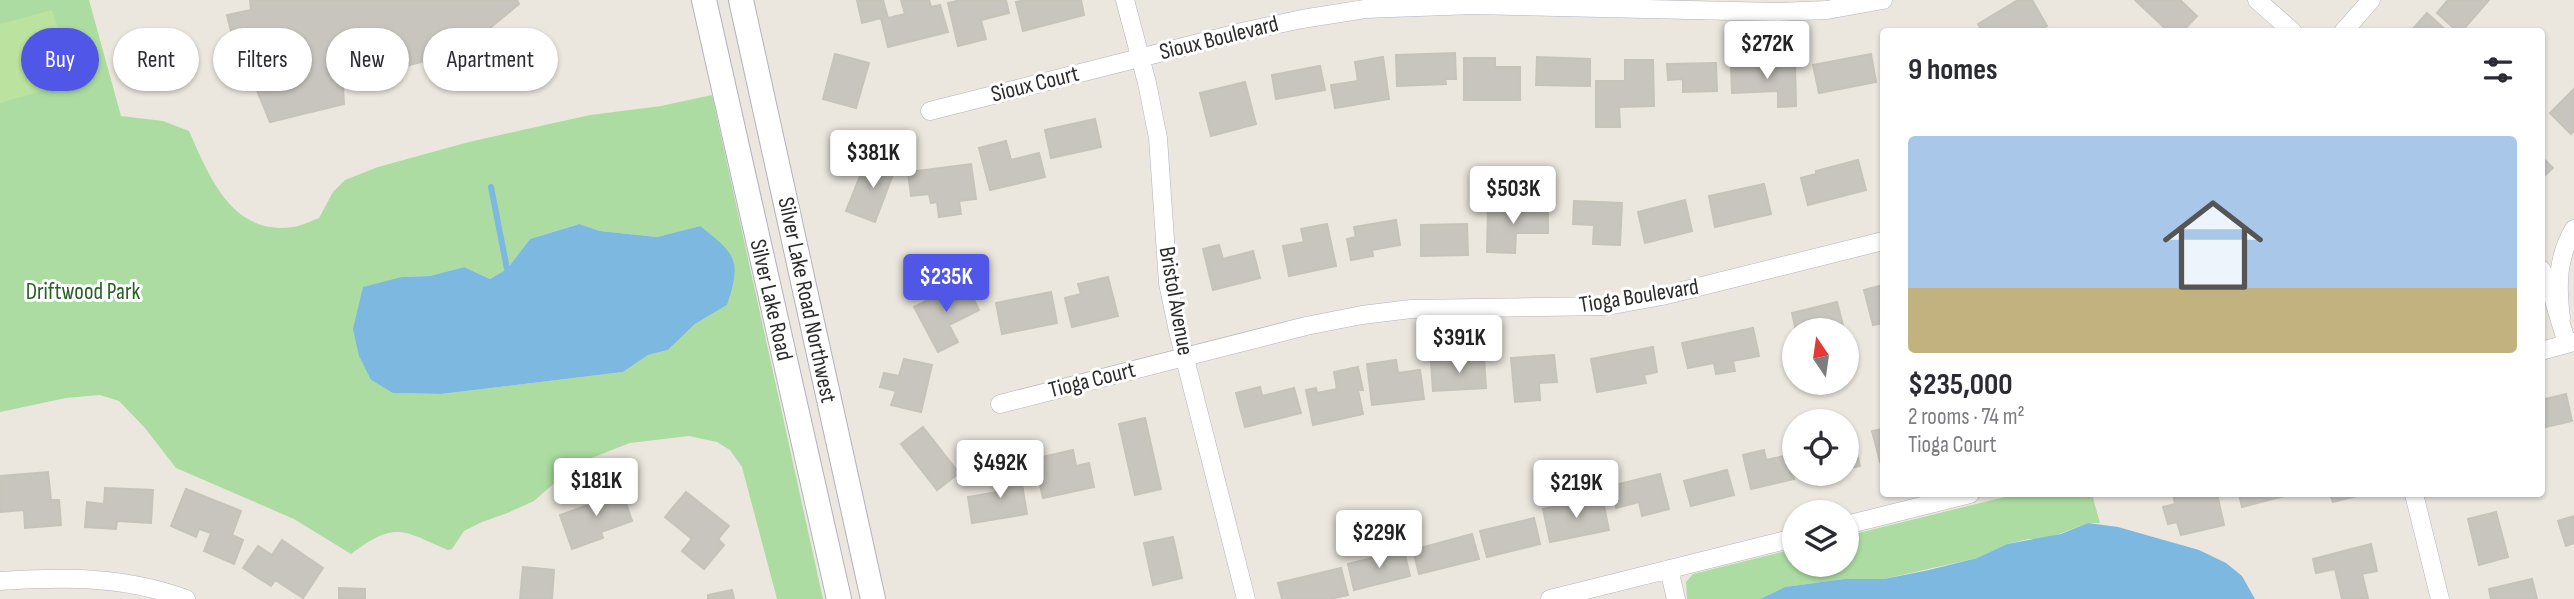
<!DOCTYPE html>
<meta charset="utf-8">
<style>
:root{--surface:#fff;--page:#f7f7f7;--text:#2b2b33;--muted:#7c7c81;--accent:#5056e6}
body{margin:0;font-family:"Sofia Sans Condensed",sans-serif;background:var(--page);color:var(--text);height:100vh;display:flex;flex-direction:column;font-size:26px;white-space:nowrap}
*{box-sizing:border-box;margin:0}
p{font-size:23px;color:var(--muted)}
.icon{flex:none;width:38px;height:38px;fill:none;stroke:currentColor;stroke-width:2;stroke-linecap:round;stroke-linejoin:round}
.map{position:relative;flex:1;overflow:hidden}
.sheet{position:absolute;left:1880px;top:28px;width:665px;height:469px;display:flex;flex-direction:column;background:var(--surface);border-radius:7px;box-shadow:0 2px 5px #0004}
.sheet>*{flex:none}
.hud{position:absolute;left:21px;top:28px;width:665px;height:63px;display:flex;gap:14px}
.needle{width:46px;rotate:347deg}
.controls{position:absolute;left:1782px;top:318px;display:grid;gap:14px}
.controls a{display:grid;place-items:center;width:77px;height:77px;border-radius:50%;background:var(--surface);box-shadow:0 2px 5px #0004;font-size:35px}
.price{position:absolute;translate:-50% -60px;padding:0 16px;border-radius:7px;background:#fff;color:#222;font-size:23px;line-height:46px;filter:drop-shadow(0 2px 4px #0008)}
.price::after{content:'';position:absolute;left:50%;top:42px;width:21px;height:16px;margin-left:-10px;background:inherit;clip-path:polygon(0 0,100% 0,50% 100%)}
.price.active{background:var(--accent);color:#fff}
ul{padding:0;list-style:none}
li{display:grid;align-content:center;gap:14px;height:371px;padding:0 28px}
li span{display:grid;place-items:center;height:217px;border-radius:7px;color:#555}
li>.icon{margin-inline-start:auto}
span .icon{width:126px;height:126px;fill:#fffc;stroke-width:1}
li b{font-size:30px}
h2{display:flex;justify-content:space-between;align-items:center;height:84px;padding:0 28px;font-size:30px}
.chip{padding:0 24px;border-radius:32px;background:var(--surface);box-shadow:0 2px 5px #0004;font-size:24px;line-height:63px}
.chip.active{background:var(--accent);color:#fff}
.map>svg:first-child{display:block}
</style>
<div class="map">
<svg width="2574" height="599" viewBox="0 0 2574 599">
<rect width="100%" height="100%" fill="#ebe7de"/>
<path fill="#acdca1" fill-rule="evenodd" d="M0 0H89L121 116 163 121 189 131C209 176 232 236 293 227 301 226 311 221 319 218L333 192 345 180 378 167 469 142 590 115 661 106 712 95 823 599H777L742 467 730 450 717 442 689 436 630 443 576 464 534 501 505 514 482 522 464 531 452 549 448 550C401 530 396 521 351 554L294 519 176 468 145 428 119 401 100 395 66 398 0 412ZM578 224 600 231 657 237 700 226 727 305 695 324 668 350 648 355 623 372 441 394 394 393 371 380 402 277 430 276 464 267 490 279 507 269 530 239Z
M2017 494H2092L2100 523H2088L2046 539H2028L2007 544 1977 558 1884 579H1844L1785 587 1760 599H1687L1686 582 1693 574 1794 549V565H1846V536Z"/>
<path fill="#bbe29e" d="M52 10 73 82 0 103V24Z"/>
<path fill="#7db8e1" d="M579 224 600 231 657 237 700 226C736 254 742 260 727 305L695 324 668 350 648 355 623 372 441 394 393 393 371 380 359 356 353 329 363 287 402 277 430 276 464 267 490 279 507 269 530 239Z
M2088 523 2118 527 2199 550 2226 563 2242 576 2255 599H1760L1785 587 1844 579H1884L1929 570 1977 558 2007 544 2061 534Z"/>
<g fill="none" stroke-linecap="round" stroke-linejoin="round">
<path stroke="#7db8e1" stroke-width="6" d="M491 187 507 269"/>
</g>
<path fill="#c7c5bd" stroke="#c6c3b8" stroke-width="2" d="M250 0H517L519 4 490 28 492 44 366 76 364 69 353 74 347 50 341 51 344 104 270 122 254 83 244 85 227 15 251 10Z
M857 0H883L888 18 905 14 901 0H929L931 7 940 5 948 32 888 47 881 18 862 23Z
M961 0H1006L1009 13 981 20 986 39 958 46 948 3Z
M1025 0H1081L1084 15 1023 31 1016 2Z
M2018 0H2032L2047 26 2037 32H1983L1978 24Z
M2135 0H2180L2197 16 2182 32H2169Z
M2448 0H2489L2461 32H2458L2437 13Z
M2427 13 2448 32H2410Z
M1455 53 1456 79H1445L1446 84 1397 86 1396 55Z
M835 54 869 63 856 108 823 99Z
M1871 54 1876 82 1819 93 1813 65Z
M1383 57 1389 99 1335 108 1331 85 1358 81 1355 62Z
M1537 57 1590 59V86L1536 85Z
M1464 58H1495V67H1520V100H1464Z
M1625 60H1653L1654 106 1619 107 1620 127H1596V81H1625Z
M1716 63 1717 91 1683 92V79L1668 80 1667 64Z
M1795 63 1796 106 1778 107V91L1732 93 1731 65Z
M1320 66 1325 90 1276 99 1272 75Z
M1245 82 1256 124 1211 136 1200 93Z
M2574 89V131L2571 134 2550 113Z
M1095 119 1101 147 1051 158 1045 130Z
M852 131 867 152 848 165 834 144Z
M1006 141 1011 160 1039 153 1045 177 990 190 979 148Z
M879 154 898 161 875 222 846 211 860 176 870 179Z
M2541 156 2553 168 2541 179Z
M1858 160 1866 190 1808 205 1801 178 1816 174V171Z
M971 164 976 199 959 201 961 214 939 217 937 202 931 203 929 194 911 196 908 172Z
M1764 184 1771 214 1715 227 1709 196Z
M1685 200 1692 231 1645 243 1638 212Z
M1574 201 1622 203 1620 245 1593 244 1594 225 1573 224Z
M1488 206 1548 208V233H1516L1515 253 1487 252Z
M1396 220 1400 245 1372 250 1373 256 1351 260 1347 239 1356 237 1354 227Z
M1327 224 1336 266 1289 276 1283 246 1304 242 1301 229Z
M1467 224 1468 255 1421 256V225Z
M1219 245 1223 259 1253 251 1260 278 1213 290 1203 249Z
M1108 277 1118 316 1072 327 1065 298 1081 294 1078 284Z
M965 282 979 310 949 325 958 342 938 352 914 307Z
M1883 285V323L1873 325 1864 290Z
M1051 292 1057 323 1002 334 996 303Z
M1837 302 1844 329 1796 331 1792 313Z
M1753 328 1759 356 1733 361 1735 371 1716 374 1714 363 1688 368 1682 343Z
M1653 347 1657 372 1644 375 1646 383 1597 392 1591 359Z
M1554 355 1557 382 1539 383 1540 400 1515 402 1511 358Z
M1484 358 1486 388 1433 391 1431 362Z
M904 359 932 365 921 412 891 405 896 391 880 387 884 373 899 376Z
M1396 360 1398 373 1420 370 1424 399 1372 405 1367 364Z
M1358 367 1363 390H1358L1363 414 1313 425 1306 390 1316 388 1317 393 1337 389 1334 372Z
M1260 387 1262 396 1294 388 1301 413 1245 427 1236 393Z
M2566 394 2572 421 2541 428V400Z
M1145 418 1161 489 1135 495 1119 424Z
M923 427 959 473 937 490 901 444Z
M1883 429V461L1880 462 1872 431Z
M1853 437 1860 466 1846 469V439Z
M1073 450 1076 466 1089 463 1094 487 1043 498 1034 459Z
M1764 450 1766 460 1789 455 1794 479 1751 489 1743 455Z
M1727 470 1734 495 1691 506 1684 481Z
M48 472 51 500H59L61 525 25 528 24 510 0 512V476Z
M1020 472 1027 514 972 523 968 497 997 492 994 476Z
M1660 474 1669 509 1642 516 1639 502 1616 508 1611 486Z
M602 486 606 497 622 491 632 521 601 532 603 538 572 549 560 515 594 503 589 490Z
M105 488 153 490 151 523 117 521 116 529 85 527 87 502 104 504Z
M186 489 241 511 232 535 243 540 234 564 204 551 211 533 199 529 196 537 171 526Z
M686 492 729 526 718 539 724 545 704 569 682 551 692 539 665 517Z
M2173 494H2217L2224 525 2181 535 2177 522 2168 524 2163 507 2175 504Z
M2239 494H2284V496L2242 507Z
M2330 494H2360V495L2333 502Z
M1602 497 1609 530 1550 542 1543 509Z
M2496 512 2508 557 2479 565 2468 519Z
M2574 516V543L2566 546 2558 521Z
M1534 518 1540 544 1487 557 1480 531Z
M1472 534 1479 559 1419 574 1413 550Z
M1173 537 1182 578 1153 585 1144 543Z
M282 540 323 568 303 598 275 580 271 586 243 568 258 546 272 555Z
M2371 544 2377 571 2362 574 2368 598 2342 599 2335 569 2316 573 2313 559Z
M1404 550 1410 576 1354 590 1348 564Z
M523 567 554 570 552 599H520Z
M1341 568 1348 595 1330 599H1282L1278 583Z
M2532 579 2537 599H2491L2489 589Z
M339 588 365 589V599H339Z
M732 590 734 599H708V595Z"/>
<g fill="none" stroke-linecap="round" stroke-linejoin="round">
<defs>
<path id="minor" d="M1125 0 1147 83 1158 138 1168 283 1178 331 1246 599
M2257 0 2293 32
M2343 32 2371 0
M930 111 1246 31 1302 19 1365 9 1473 5 1777 12 1827 10 1883 0
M2541 269 2549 284 2567 344
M2561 318C2557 286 2557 257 2574 229
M2541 351 2574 342
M1000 404 1306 326 1362 315 1411 309 1607 306 1662 296 1883 241
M2414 494 2440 599
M1846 525 1970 494
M1669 569 1676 599
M0 581C64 577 125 576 186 599
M1550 599 1794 538"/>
<path id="secondary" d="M704 0 839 599
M741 0 873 599"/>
</defs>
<use href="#minor" stroke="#b2b2bd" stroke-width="19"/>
<use href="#secondary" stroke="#b2b2bd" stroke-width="26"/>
<use href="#minor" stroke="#fff" stroke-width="18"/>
<use href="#secondary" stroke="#fff" stroke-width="24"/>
</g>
<g text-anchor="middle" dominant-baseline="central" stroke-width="6" stroke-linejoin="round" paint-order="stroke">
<g font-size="23" fill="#2b2b2b" stroke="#fff">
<text transform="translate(1219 38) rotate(-14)">Sioux Boulevard</text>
<text transform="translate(1035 84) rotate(-14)">Sioux Court</text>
<text transform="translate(1639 296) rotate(-9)">Tioga Boulevard</text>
<text transform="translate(771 300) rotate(77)">Silver Lake Road</text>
<text transform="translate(807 300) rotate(78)">Silver Lake Road Northwest</text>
<text transform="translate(1176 301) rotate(80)">Bristol Avenue</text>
<text transform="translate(1092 380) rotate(-14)">Tioga Court</text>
</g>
<g font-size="23" fill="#266022" stroke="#fff">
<text x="83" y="292">Driftwood Park</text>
</g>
</g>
</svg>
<div class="controls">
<a><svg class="needle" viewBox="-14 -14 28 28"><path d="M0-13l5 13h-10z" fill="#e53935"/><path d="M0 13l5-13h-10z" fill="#7c7c81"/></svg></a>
<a><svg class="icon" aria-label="locate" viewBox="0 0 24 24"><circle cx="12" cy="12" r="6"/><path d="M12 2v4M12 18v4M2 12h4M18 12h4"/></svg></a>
<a><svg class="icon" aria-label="layers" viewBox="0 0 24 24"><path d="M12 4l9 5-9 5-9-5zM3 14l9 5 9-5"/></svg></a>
</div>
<b class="price" style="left:1767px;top:81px">$272K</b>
<b class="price" style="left:873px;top:190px">$381K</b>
<b class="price" style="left:1513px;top:226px">$503K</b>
<b class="price active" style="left:946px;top:314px">$235K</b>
<b class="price" style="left:1459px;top:375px">$391K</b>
<b class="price" style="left:1000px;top:500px">$492K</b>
<b class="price" style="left:596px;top:518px">$181K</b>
<b class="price" style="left:1576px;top:520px">$219K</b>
<b class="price" style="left:1379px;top:570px">$229K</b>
<div class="hud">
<a class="chip active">Buy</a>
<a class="chip">Rent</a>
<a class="chip">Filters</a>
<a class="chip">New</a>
<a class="chip">Apartment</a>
</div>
<section class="sheet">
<h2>9 homes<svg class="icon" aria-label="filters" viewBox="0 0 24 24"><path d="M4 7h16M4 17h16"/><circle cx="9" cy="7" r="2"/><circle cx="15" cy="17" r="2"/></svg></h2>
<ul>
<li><span style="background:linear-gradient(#a9c7e8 70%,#c2b280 0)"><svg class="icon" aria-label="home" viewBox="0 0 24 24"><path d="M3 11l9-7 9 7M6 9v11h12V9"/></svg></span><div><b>$235,000</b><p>2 rooms · 74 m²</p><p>Tioga Court</p></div></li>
</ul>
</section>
</div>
